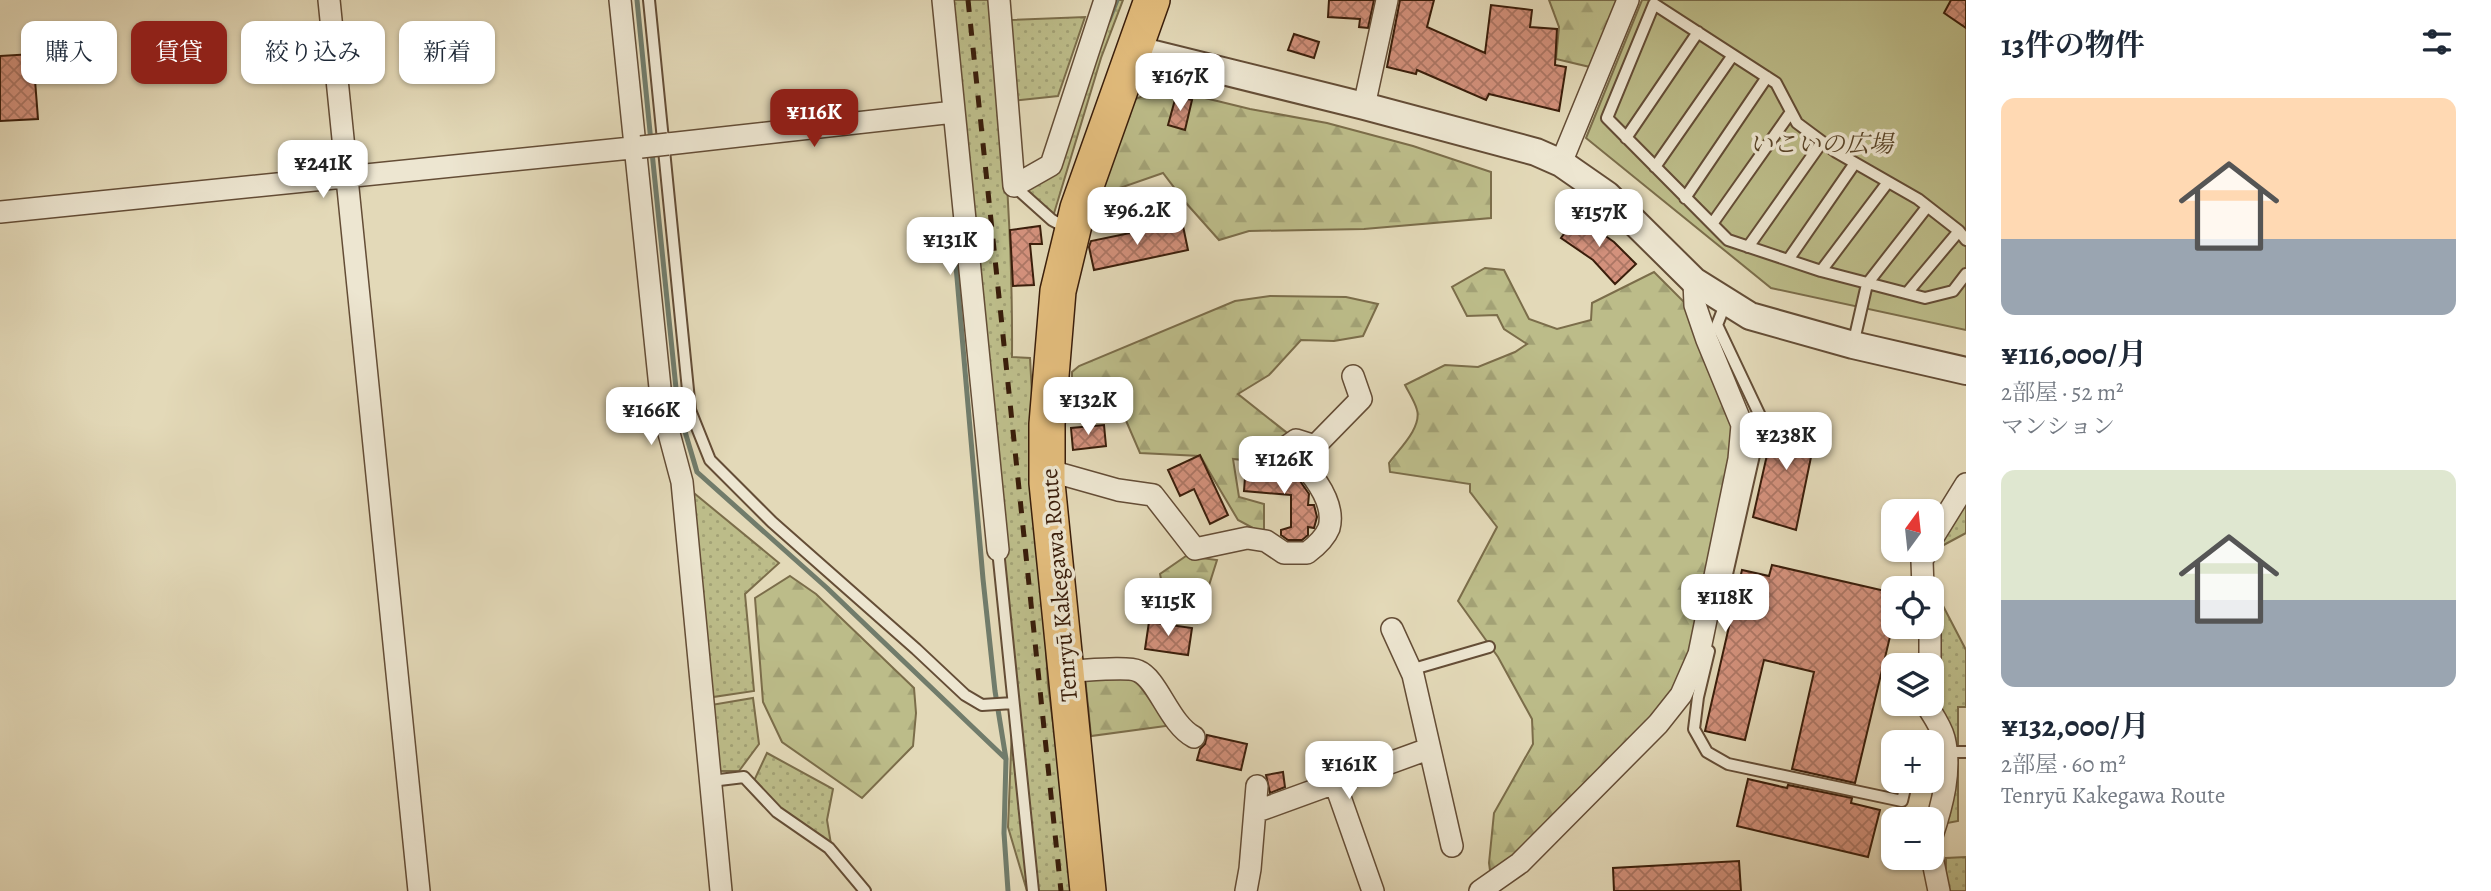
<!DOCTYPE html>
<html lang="ja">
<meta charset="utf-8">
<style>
:root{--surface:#fff;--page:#f6f6f7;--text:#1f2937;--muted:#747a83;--accent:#8f2418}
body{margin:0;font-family:Alegreya,"Noto Serif JP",serif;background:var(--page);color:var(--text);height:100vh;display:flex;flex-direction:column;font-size:26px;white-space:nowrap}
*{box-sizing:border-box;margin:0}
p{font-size:23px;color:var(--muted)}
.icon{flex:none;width:38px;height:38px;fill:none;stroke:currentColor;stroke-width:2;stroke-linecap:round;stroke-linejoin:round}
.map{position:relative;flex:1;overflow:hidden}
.side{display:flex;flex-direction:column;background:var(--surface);width:525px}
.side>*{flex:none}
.banner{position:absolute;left:21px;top:21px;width:665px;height:63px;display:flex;gap:14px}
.needle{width:46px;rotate:15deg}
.fabs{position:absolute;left:1881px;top:499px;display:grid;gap:14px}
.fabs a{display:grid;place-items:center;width:63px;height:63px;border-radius:14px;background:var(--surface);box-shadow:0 2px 5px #0004;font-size:35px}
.price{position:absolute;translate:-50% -60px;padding:0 16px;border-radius:14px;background:#fff;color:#222;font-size:23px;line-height:46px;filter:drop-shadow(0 2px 4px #0008)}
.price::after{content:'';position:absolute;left:50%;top:42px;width:21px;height:16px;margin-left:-10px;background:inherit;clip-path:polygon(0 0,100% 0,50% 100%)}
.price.current{background:var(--accent);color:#fff}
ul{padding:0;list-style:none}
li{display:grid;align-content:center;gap:14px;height:371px;padding:0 35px}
li span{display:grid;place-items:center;height:217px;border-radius:14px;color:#555}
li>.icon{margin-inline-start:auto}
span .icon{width:126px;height:126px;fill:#fffc;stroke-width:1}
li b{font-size:30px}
h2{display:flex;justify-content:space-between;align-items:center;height:84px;padding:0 35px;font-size:30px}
.pill{padding:0 24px;border-radius:14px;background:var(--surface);box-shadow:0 2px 5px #0004;font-size:24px;line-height:63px}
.pill.current{background:var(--accent);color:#fff}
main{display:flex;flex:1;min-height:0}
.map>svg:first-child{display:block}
</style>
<main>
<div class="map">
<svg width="1966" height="891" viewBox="0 0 1966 891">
<defs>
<pattern id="grass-dots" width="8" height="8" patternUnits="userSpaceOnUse" patternTransform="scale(1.75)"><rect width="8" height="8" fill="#bcbc89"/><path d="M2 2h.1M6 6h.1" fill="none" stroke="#a2a175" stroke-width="1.8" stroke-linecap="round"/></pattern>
<pattern id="forest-firs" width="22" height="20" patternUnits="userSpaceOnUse" patternTransform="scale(1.75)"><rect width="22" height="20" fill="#bcbc89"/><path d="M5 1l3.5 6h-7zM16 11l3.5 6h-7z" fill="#a2a175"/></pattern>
<pattern id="building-cross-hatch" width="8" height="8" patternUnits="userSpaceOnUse" patternTransform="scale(1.75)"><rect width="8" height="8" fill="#d3917c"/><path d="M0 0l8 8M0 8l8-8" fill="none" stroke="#ac7664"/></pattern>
</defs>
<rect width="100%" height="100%" fill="#e3d9b8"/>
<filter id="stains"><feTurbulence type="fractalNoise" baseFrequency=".00286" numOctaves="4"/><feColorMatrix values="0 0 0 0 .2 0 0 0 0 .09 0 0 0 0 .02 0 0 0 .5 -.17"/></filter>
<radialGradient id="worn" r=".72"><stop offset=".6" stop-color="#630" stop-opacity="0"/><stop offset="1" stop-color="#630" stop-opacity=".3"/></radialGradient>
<path fill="url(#grass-dots)" stroke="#7b6d4a" stroke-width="2" d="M950 0H991C1004 119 1013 238 1012 357L1030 358 1048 685 1075 891H1027L1008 827 1013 703Z
M1105 0H1123L1101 58 1052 220 1014 184 1051 165Z
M1085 17 1058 96 1012 101 1011 20Z
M689 489 779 563 745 594 754 691 713 697Z
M1966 496V533L1940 547Z
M1928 577 1966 650V707H1958V821L1942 824 1932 704V588Z
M753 698 759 744 739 771H718L711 705Z
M767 753 833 789 827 820 831 844 777 812 752 785Z
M1966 857V891H1946V858Z"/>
<path fill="url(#forest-firs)" stroke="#7b6d4a" stroke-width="2" d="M1549 0H1625L1590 67 1556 59 1559 27Z
M1164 88 1250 109 1327 123 1413 146 1491 172V218L1364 229 1249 231 1219 240 1186 203 1163 173 1100 195 1130 101Z
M1485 268 1504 270 1529 319 1557 329 1591 320 1592 303 1654 272 1693 311 1742 425 1684 689 1491 878 1489 863 1494 813 1533 744 1532 719 1498 657 1458 601 1497 527 1470 492V484L1390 472 1389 463C1398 450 1422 428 1417 410 1415 402 1409 393 1405 385L1445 365 1478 367 1515 352 1527 344 1504 329 1497 315 1467 316 1452 287Z
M1270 296 1346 297 1378 304 1363 336 1334 341 1301 340 1269 375 1238 394 1296 440 1308 467 1233 459 1239 497 1264 504V534L1238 520 1200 456 1140 453 1121 409 1072 404V372L1079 366 1235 301Z
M1186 556 1217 560 1197 623 1157 616 1166 605 1160 574Z
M790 576 816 594 914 688 916 713 913 746 862 798 782 742 763 702 755 598Z
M1084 666 1131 671 1173 725 1091 736Z"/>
<path fill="#bcbc89" stroke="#7b6d4a" stroke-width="2" d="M1642 0H1966V330L1771 288 1586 138Z"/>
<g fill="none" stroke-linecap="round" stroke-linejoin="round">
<path stroke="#717c6b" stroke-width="5" d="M637 0 651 142
M1109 20 1117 0
M652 152 678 408 697 472 827 588 1006 759
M954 243 983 579 995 691 1006 759 1004 833 1008 891"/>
</g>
<path fill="url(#building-cross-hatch)" stroke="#3a1e0b" stroke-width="2" d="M1329 0H1374L1368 28 1359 27 1360 19 1328 17Z
M1400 0H1434L1427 27 1485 53 1491 5 1532 10 1530 27 1557 29 1555 65 1566 67 1559 111 1489 94 1486 100 1417 70 1416 74 1387 67Z
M1951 0H1966V28L1944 13Z
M1294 34 1319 42 1314 58 1288 50Z
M33 54 38 119 0 121V56Z
M1176 96 1192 100 1185 130 1168 125Z
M1577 216 1614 242 1636 264 1615 284 1593 260 1561 238Z
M1040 226 1042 244H1030L1034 285 1013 286 1010 230Z
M1183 226 1188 250 1094 270 1089 247 1091 241 1159 227V231Z
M1776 415 1818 423 1796 530 1753 517Z
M1104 425 1106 446 1073 450 1071 428Z
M1200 455 1228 515 1210 524 1194 489 1180 496 1168 470Z
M1246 464 1288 467 1293 474V479L1300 481 1309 494 1308 505H1314L1317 517 1314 528 1308 527V535L1302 540H1288L1281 535V530L1291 527V495L1244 491Z
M1772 565 1894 593V620L1855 783 1792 769 1814 672 1764 660 1745 740 1705 731 1742 570 1769 576Z
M1149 622 1192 628 1188 655 1145 649Z
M1207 735 1247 744 1241 770 1197 760 1200 749 1205 744Z
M1283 772 1285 787 1270 793 1266 775Z
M1748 779 1787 788 1788 785 1852 798 1851 803 1880 810 1868 857 1737 826Z
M1739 861 1741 891H1614L1613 868Z"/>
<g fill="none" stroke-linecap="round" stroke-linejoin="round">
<defs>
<path id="service" d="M649 0 690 410 710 460 772 522 916 649 965 695 982 705 1013 703
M1626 138 1698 32
M1655 167 1733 55
M1014 186 1052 220 1067 228
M1685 198 1767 77
M1712 224 1791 112
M1966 240 1959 231 1918 199 1836 152 1797 123 1776 83 1654 4 1607 118 1728 240 1821 271 1925 298 1953 291 1966 274
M1748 247 1822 142
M1788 260 1855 163
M1821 271 1888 182
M1907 293 1959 231
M1853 345 1867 284 1927 207
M998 550 1033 891
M1720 605 1762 420 1717 325 1726 302
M1709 651 1698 697 1694 729 1707 752 1728 764 1902 801 1907 780
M1410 670 1489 647
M1932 752H1966
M711 781 744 777 777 812 829 848 865 891"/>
<path id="minor" d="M329 0 419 891
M620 0 662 407 682 482 721 891
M943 0 998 550
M999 0 1014 186 1051 165 1105 0
M1364 106 1387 0
M668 144 954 112
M1561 163 1628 0
M0 212 641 147
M1047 470 1118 490 1153 495 1195 549 1247 538 1266 541 1284 553H1307C1315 547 1325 538 1329 528 1337 499 1305 465 1286 447L1296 440 1315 446 1361 399 1353 376
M1932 539 1966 484
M1923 588 1922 561 1927 550
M1930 626V665
M1392 629 1413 675 1452 846
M1067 671C1081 671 1128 666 1138 671 1158 679 1169 724 1194 737
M1926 704C1932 714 1941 726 1944 738 1952 770 1942 806 1932 836
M1335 783 1373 891
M1255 812 1428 749
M1932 857 1939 891
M1246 891 1250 869 1257 786
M1480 891 1520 863 1658 724 1681 695 1699 654 1739 459 1742 425 1707 340 1695 305 1694 281"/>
<path id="tertiary" d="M1134 49 1364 106 1536 152 1561 163 1607 195 1694 281 1750 316 1853 345 1966 371"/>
<path id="primary" d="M1088 891 1047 483V424L1058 291 1078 208 1152 0"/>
</defs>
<use href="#service" stroke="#644d36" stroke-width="14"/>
<use href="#minor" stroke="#644d36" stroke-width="24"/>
<use href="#tertiary" stroke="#644d36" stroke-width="30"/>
<use href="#primary" stroke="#3a1e0b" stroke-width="38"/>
<use href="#service" stroke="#ede6d1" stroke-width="10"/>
<use href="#minor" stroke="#ede6d1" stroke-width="21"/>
<use href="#tertiary" stroke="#ede6d1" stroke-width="26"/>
<use href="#primary" stroke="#e2bc7c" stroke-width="35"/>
<path stroke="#3a1e0b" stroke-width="5" stroke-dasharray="12 12" stroke-linecap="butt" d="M968 0 1061 891"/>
<defs>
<path id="minor-bridge" d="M641 147 668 144"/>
</defs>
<use href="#minor-bridge" stroke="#644d36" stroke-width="24" stroke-linecap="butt"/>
<use href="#minor-bridge" stroke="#ede6d1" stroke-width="21"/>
</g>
<g text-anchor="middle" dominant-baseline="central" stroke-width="7" stroke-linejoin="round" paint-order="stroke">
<g font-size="24" font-style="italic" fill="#5a462a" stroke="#ede6d1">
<text x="1821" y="144">いこいの広場</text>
</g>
<g font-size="24" fill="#3a1e0b" stroke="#ede6d1">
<text transform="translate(1059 585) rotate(-95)">Tenryū Kakegawa Route</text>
</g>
</g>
<rect width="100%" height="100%" filter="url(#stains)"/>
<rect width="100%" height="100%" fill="url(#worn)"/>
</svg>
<div class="fabs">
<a><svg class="needle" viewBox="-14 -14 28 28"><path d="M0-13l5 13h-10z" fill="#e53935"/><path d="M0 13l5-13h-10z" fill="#747a83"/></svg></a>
<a><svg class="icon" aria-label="locate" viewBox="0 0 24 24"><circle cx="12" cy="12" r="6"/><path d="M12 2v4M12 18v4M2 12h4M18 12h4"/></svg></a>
<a><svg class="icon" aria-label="layers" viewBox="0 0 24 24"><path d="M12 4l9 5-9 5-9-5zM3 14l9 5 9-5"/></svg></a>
<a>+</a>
<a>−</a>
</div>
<b class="price" style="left:1180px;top:113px">¥167K</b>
<b class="price current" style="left:814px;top:149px">¥116K</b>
<b class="price" style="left:323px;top:200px">¥241K</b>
<b class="price" style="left:1137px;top:247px">¥96.2K</b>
<b class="price" style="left:1599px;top:249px">¥157K</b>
<b class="price" style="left:950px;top:277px">¥131K</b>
<b class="price" style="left:1088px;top:437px">¥132K</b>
<b class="price" style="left:651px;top:447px">¥166K</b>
<b class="price" style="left:1786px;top:472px">¥238K</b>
<b class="price" style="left:1284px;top:496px">¥126K</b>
<b class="price" style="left:1725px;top:634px">¥118K</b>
<b class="price" style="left:1168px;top:638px">¥115K</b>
<b class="price" style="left:1349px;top:801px">¥161K</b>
<div class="banner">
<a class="pill">購入</a>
<a class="pill current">賃貸</a>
<a class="pill">絞り込み</a>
<a class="pill">新着</a>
</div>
</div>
<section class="side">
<h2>13件の物件<svg class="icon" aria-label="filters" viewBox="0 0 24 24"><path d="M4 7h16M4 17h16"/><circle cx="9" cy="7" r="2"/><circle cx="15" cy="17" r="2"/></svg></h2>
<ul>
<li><span style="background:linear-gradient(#ffd9b3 65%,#9aa5b1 0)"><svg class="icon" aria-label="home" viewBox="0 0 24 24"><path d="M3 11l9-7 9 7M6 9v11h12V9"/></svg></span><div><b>¥116,000/月</b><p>2部屋 · 52 m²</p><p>マンション</p></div></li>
<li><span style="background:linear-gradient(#dfe7d0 60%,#9aa5b1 0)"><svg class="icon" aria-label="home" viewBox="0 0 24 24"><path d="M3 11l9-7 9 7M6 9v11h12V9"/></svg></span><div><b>¥132,000/月</b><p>2部屋 · 60 m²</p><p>Tenryū Kakegawa Route</p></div></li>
</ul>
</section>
</main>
